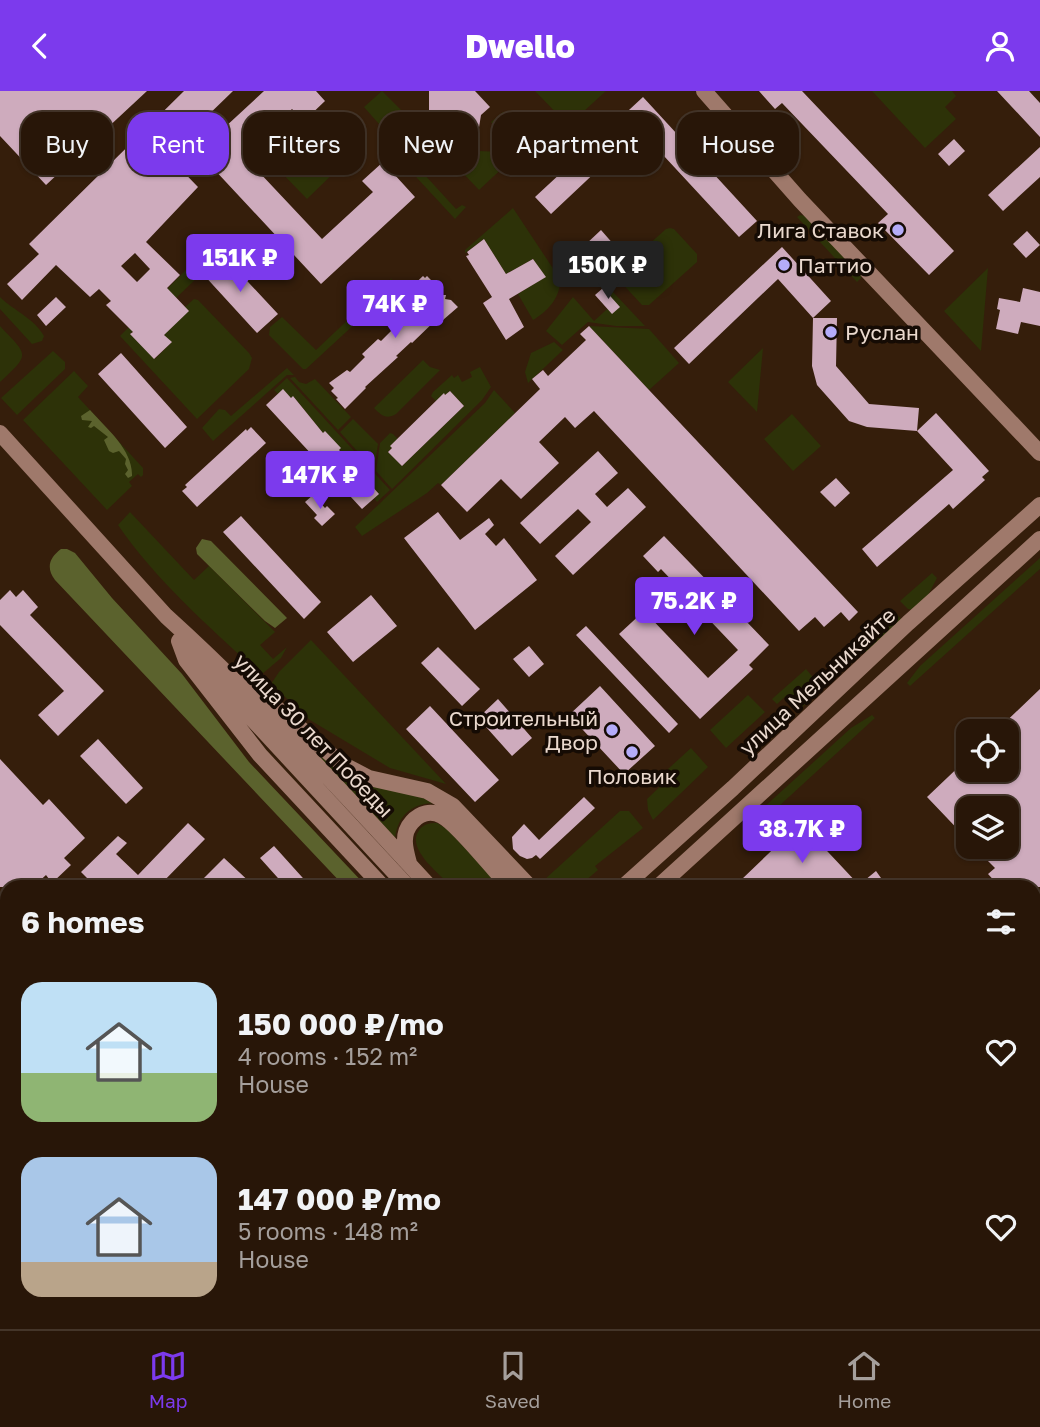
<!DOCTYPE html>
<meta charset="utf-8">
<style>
:root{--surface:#281608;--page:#342316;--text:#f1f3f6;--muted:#a59f9c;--line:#443529;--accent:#7c3aed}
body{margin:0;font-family:"Golos Text",sans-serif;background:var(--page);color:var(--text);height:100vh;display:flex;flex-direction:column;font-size:26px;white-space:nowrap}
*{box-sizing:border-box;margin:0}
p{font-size:23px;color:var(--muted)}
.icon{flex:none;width:38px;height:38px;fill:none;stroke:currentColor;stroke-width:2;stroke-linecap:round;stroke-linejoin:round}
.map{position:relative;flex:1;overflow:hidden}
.sheet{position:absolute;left:0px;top:789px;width:1041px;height:450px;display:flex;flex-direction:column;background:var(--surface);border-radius:21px 21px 0 0;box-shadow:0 2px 5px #0004,0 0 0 2px var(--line)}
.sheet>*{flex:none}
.hud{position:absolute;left:21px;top:21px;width:999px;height:63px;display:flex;gap:14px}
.fabs{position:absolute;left:956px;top:628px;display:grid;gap:14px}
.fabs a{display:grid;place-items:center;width:63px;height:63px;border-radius:14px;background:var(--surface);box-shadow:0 2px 5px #0004,0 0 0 2px var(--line);font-size:35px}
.price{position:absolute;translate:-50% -60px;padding:0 16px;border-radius:7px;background:var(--accent);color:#fff;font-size:23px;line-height:46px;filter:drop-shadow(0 2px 4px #0008)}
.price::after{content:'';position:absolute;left:50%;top:42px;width:21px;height:16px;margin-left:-10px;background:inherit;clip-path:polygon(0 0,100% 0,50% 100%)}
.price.active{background:#222;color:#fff}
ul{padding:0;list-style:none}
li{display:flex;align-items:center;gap:21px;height:175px;padding:0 21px}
li span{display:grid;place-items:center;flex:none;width:196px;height:140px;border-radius:21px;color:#555}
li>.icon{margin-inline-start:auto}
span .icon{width:84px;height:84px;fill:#fffc;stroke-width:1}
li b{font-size:30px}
h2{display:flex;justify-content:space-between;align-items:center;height:84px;padding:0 21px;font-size:30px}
.chip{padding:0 24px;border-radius:21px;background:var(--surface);box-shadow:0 2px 5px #0004,0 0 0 2px var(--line);font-size:24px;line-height:63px}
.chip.active{background:var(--accent);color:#fff}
header{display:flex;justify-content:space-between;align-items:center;height:91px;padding:0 21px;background:var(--accent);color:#fff;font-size:32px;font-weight:800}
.dock{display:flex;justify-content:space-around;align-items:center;height:98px;border-top:2px solid var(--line);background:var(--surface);font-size:19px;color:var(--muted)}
.dock a{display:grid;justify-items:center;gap:4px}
.dock .active{color:var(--accent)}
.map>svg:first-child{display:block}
</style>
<header><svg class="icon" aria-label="back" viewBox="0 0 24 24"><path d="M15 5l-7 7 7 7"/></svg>Dwello<svg class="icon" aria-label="person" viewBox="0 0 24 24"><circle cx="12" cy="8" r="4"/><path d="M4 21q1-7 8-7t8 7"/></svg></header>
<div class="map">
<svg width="1040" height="1238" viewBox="0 0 1040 1238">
<rect width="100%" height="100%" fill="#351e0b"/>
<path fill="#37262f" d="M676 1232H777L783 1238H670Z"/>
<path fill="#2d3208" d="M382 0 420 38 398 58 402 59 456 118 462 114 466 116 455 128 380 47 386 41 364 16Z
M535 0H606L571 32H566Z
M872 0H952L956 5 945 16 956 28 925 57Z
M503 21 530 50 519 61 491 31Z
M312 43 342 74 307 108 277 77Z
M479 60 501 61 510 70 479 99 459 78Z
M513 117 560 188C561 206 548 220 533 229L518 203 545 186 533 168 506 183 484 148 465 162V159Z
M800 124 807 125 861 181V187L857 191 797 126Z
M670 137 674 138 697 163V171L649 214H642L618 188 619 180 666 138Z
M213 152 222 163 176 207 147 227 130 243 155 268 171 252 164 244 185 216 194 208 198 209 249 262 252 267 249 278 197 328 120 245Z
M567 152 645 235H616L588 231 562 254 546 240 573 206 594 230 615 211 603 197 605 195 569 156 561 163 559 160Z
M988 177 981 260 944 220Z
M392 187 384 206 306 278H303L269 244 270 236 282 226 316 259Z
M0 206C14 220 34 227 44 245L42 250 32 253 0 218Z
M0 235C28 265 31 262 0 291Z
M589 235 649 238 679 272 649 299Z
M554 251 563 259 528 292 525 281 531 262Z
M763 257 757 321 728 291Z
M53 260 65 271V278L17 324 1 307Z
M423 269 430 276 440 279 396 323C386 329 381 324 374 317Z
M480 276 491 296 482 309 392 398 376 380 380 352 390 342 393 343 398 348 388 361 402 375 464 315 450 300 436 310 431 305 433 301 452 284 454 287 458 284 462 291 472 286 470 281Z
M287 277 294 284H287L213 350 202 337 219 318 225 319 231 325Z
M74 280 88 295 78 306 143 377V384L141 386 138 383 129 391 132 395 107 419 23 329Z
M295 286 299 291 306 293 315 288 351 326 338 339 290 287Z
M287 287 390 399 377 411 374 407 379 403 371 394 373 392 323 342 294 306 291 307 283 299 278 303 274 299Z
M494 299 515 322 441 394 438 392 427 402 362 445 355 436 485 312Z
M792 323 821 355 793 380 764 348Z
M353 328 378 353 374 379 340 341Z
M130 421 194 489 209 475 275 541 260 554 273 568 287 556 281 567 261 584C211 537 157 491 118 434Z
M1040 467V478L910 595 907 592 920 575Z
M932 482 937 487 926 508 913 519 908 518 900 510Z
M894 520 902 529 866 561 858 552Z
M311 549 446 693 390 677 310 629 271 593 279 581Z
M806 578 823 598 800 618 787 604 777 613 772 608Z
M748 604 765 621 726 657 710 639Z
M872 624 875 627 778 716 761 719 851 637Z
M691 657 708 676 653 729 648 719 647 708 672 684 668 678Z
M314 660 342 681 438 712C415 711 398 722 395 747Z
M620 720H629L643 737 595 775 598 779 578 796H552L544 789Z
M437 732 447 738 501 796H452C441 784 407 759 418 741 422 733 429 732 437 732Z"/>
<path fill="#5b622d" d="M90 319C107 338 133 359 132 385L128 387 125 383 128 379 125 373 126 368 119 360 113 362 109 360 104 349 108 346 94 335 91 337 88 336 92 330 82 329 81 325Z
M202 448 211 450 287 527 275 537 265 530 197 463 196 457Z
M61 458H67L75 462 112 507 182 583 249 671 367 796H345L55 489C46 477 49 467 61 458Z
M0 950 7 958V1062L0 1054Z
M329 1232H409L415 1238H322Z"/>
<path fill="#ceabbd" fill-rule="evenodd" d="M0 0H147L46 94 0 45Z
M184 0H233L167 64 198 96 146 151 180 184 167 197 189 220 164 244 172 251 154 268 130 243 133 241 106 214 111 210 99 198 90 206 56 174 22 209 7 193 39 163 29 153ZM135 162 150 178 137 191 121 175Z
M264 0H316L325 10 304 30 292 18 243 64 322 148 373 101 362 90 383 71 415 106 321 193 198 61Z
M429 0H475L490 16 481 24 477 49H454L452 26 429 22Z
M759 0H802L954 160 929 184 878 132 888 123 782 12 775 18Z
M997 0H1029L1040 12V46Z
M643 6 757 130 739 146 638 37 618 55 620 58 551 123 535 106Z
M954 48 965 60 949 75 938 63Z
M1040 56V86L1003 120 988 104Z
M601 139 615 155 600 169 585 154Z
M1027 140 1040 154 1026 167 1013 153Z
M484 148 506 183 533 168 546 186 509 208 524 236 506 249 483 212 492 206 466 165 469 164 467 161Z
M782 156 831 210 813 227 778 188 689 273 674 257Z
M222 163 278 223 257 242 202 182Z
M423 185 425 187 427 185 436 194V198H441V204H446L445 208 451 209 458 216 443 229 440 225 412 252 411 251 396 265 398 266 365 296 366 297 345 318 336 308 338 307 331 300 334 297 329 292 347 279 350 281 365 266 362 263 378 248 381 250 396 235 393 232 414 212 407 205 409 202 407 200Z
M603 197 620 216 612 223 595 204Z
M1023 197 1040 201V235L1021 231 1018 243 996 238 1000 219 997 218 999 207 1020 211Z
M56 206 66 216 46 235 37 224Z
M813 227H837L836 275 869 313 919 317 917 340 867 336 849 330 817 294 812 275Z
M589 235 649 299 858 521 849 530 841 521 824 536 815 526 799 540 594 320 575 337 565 326 539 351 559 372 521 408 501 388 467 421 441 394 540 298 532 288 543 279 548 285 586 249 580 243Z
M121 262 187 336 165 357 98 283Z
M283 298 291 307 293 305 323 342 325 340 341 357 339 359 373 392 371 394 379 403 362 418 266 314Z
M450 300 464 315 402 375 388 361 392 357 390 355 444 302 445 304Z
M936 322 989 380 982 386 985 389 953 418 949 413 877 476 862 458 953 379 917 340Z
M251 336 266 352 197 416 182 400 187 396 185 394 246 338 247 340Z
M598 360 618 382 595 403 607 416 628 397 646 416 573 484 555 465 591 431 578 418 540 453 520 432Z
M836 387 850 402 835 416 820 401Z
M313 404 325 417 327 415 335 423 322 435 314 427 317 424 305 411Z
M438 421 460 449 489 427 494 434 485 443 496 455 504 447 537 489 475 539 404 447Z
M241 425 321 511 304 528 223 441Z
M664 445 769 554 749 574 753 578 700 628 619 543 644 520 708 587 738 559 661 478 658 481 643 465Z
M10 499 16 506 23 499 38 516 30 524 104 600 58 645 38 624 64 600 0 534V509Z
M371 504 397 535 353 571 327 541Z
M586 535 678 633 669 642 576 544Z
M529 555 544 573 529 586 513 568Z
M438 556 480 598 462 615 421 572Z
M600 595 655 655 624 683 569 624Z
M1040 598V796H1000L988 783 995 777 974 756H1006V718H968V749L927 706 968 667V679H1006V640H996Z
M498 608 532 647 512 665 478 627Z
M430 615 499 689 475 711 406 638Z
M98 648 143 697 126 713 80 665Z
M0 668 43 714 49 708 85 747 64 767 71 774 52 792 46 784 33 796H0Z
M584 706 595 717 540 768 536 764 532 767 527 768 520 765 513 758 512 746 524 733 539 749Z
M798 729 859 794 876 780 881 787 870 796H748L741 789 791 741 788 739Z
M188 732 205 748 158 796H82L89 789 81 781 118 745 127 752 116 763 138 784Z
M274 755 311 796H286L260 767Z
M224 767 255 796H195Z"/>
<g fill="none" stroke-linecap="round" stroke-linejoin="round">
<path stroke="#9f796b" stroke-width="16" d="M704 0 800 109 1040 362
M0 342 166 525C259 609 345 704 430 796
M179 550 186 569 260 664 383 796
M193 564 408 796
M246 591 342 673 369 687 427 700 453 715 530 796
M409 772C405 758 401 743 412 731 420 722 431 719 442 725 458 733 495 781 510 796
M623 796 733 697 908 532 1040 414
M658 796 1040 448
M803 1232 811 1238
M830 1232 835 1238
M142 1238 148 1232
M167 1238 174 1232"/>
<path stroke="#8d7869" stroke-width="3.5" stroke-dasharray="9 9" stroke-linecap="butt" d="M0 1099 7 1107
M0 1121 7 1129
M113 1232 119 1238"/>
</g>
<g fill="#b4acf9" stroke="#150b04" stroke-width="2.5">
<circle cx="898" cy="139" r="7"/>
<circle cx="784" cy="174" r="7"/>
<circle cx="831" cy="241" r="7"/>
<circle cx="612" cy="639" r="7"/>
<circle cx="632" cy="661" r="7"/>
</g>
<g text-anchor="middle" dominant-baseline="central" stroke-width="7" stroke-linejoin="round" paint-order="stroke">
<g font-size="21" fill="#ead9ce" stroke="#150b04" text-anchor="end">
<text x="884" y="139">Лига Ставок</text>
<text x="798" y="174" text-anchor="start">Паттио</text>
<text x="845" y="241" text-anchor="start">Руслан</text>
<text x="598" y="627">Строительный<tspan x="598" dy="24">Двор</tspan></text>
<text x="632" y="685" text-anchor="middle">Половик</text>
</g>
<g font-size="21" fill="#ead9ce" stroke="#150b04">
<text transform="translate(817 590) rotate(-43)">улица Мельникайте</text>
<text transform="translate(314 644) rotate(46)">улица 30 лет Победы</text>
</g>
</g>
</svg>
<div class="fabs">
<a><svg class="icon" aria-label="locate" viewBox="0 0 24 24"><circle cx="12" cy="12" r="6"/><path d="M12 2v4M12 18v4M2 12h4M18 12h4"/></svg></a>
<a><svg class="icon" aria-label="layers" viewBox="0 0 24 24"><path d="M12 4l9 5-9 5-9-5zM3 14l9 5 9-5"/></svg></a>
</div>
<b class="price" style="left:240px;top:203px">151K ₽</b>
<b class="price active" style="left:608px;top:210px">150K ₽</b>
<b class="price" style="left:395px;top:249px">74K ₽</b>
<b class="price" style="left:320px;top:420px">147K ₽</b>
<b class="price" style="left:694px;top:546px">75.2K ₽</b>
<b class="price" style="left:802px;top:774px">38.7K ₽</b>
<div class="hud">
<a class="chip">Buy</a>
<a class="chip active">Rent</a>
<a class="chip">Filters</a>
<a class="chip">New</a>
<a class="chip">Apartment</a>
<a class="chip">House</a>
</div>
<section class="sheet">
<h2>6 homes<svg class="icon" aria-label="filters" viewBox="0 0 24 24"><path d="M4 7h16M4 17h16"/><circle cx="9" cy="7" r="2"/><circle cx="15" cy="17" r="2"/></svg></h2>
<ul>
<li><span style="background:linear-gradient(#bfe0f5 65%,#8fb573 0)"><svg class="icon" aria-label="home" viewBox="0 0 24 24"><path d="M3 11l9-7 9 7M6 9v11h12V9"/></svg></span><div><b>150 000 ₽/mo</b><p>4 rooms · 152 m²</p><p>House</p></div><svg class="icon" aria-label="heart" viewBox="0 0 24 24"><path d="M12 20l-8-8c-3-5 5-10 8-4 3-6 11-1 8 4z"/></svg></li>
<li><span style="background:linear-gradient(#a9c7e8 75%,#b9a48a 0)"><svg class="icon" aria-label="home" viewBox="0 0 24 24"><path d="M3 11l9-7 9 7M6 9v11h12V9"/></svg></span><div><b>147 000 ₽/mo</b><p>5 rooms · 148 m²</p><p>House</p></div><svg class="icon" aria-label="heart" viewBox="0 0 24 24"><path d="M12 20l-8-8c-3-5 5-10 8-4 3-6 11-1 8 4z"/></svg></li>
</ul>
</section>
</div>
<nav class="dock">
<a class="active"><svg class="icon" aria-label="map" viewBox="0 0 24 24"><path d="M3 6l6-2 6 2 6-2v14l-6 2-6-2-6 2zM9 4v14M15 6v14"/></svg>Map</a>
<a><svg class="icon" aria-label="saved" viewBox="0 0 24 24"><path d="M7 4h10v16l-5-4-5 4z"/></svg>Saved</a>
<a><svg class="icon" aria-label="home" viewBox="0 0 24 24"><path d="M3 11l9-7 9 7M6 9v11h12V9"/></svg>Home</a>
</nav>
